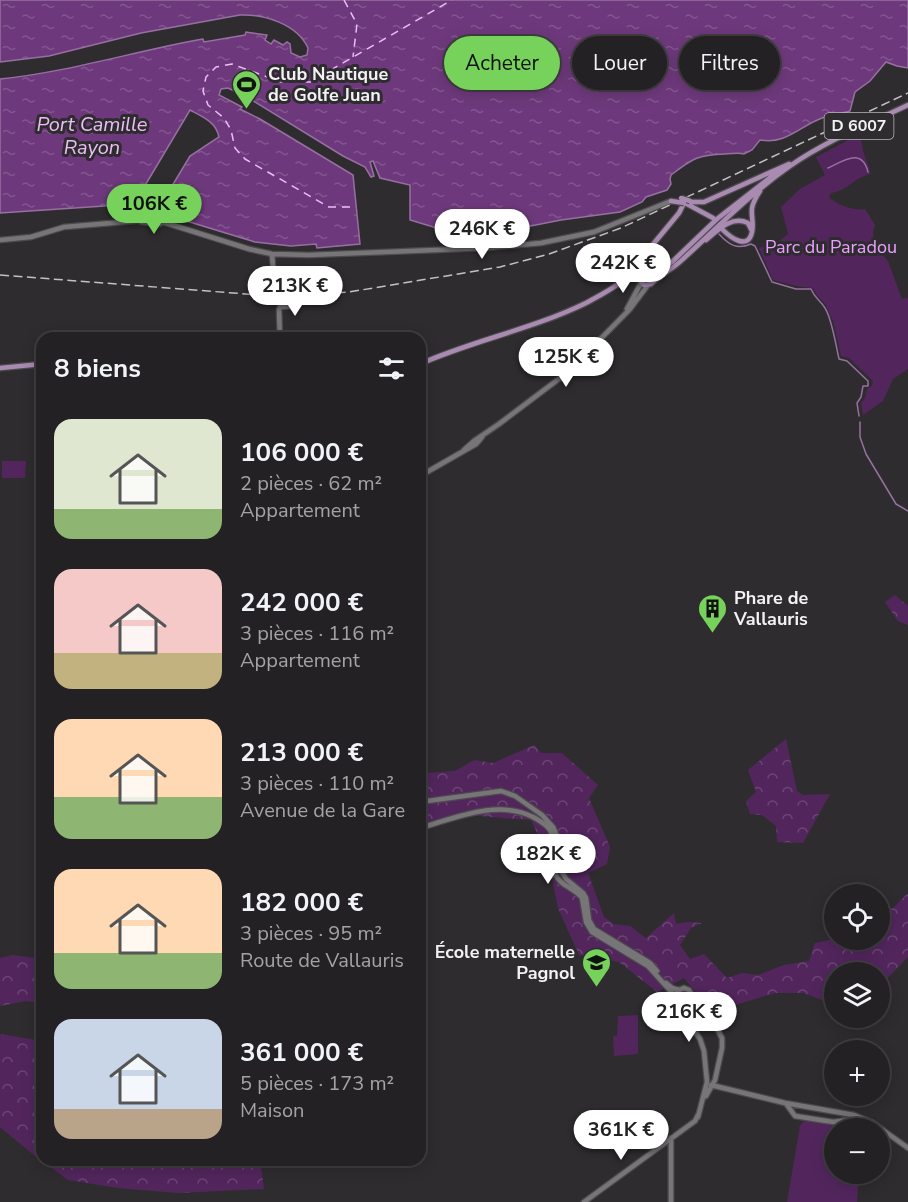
<!DOCTYPE html>
<html lang="fr">
<meta charset="utf-8">
<style>
:root{--surface:#232123;--page:#2f2e30;--text:#f1f3f6;--muted:#a3a3a6;--line:#403e41;--accent:#76d25a}
body{margin:0;font-family:"Nunito Sans",sans-serif;background:var(--page);color:var(--text);height:100vh;display:flex;flex-direction:column;font-size:22px;white-space:nowrap}
*{box-sizing:border-box;margin:0}
p{font-size:20px;color:var(--muted)}
.icon{flex:none;width:33px;height:33px;fill:none;stroke:currentColor;stroke-width:2;stroke-linecap:round;stroke-linejoin:round}
.map{position:relative;flex:1;overflow:hidden}
.panel{position:absolute;left:36px;top:332px;width:390px;height:834px;display:flex;flex-direction:column;background:var(--surface);border-radius:18px;box-shadow:0 3px 15px #0003,0 0 0 2px var(--line)}
.panel>*{flex:none}
.hud{position:absolute;left:444px;top:36px;width:374px;height:54px;display:flex;gap:12px}
.controls{position:absolute;left:824px;top:884px;display:grid;gap:12px}
.controls a{display:grid;place-items:center;width:66px;height:66px;border-radius:50%;background:var(--surface);box-shadow:0 3px 15px #0003,0 0 0 2px var(--line);font-size:30px}
.price{position:absolute;translate:-50% -51px;padding:0 14px;border-radius:21px;background:#fff;color:#222;font-size:20px;line-height:39px;filter:drop-shadow(0 2px 3px #0008)}
.price::after{content:'';position:absolute;left:50%;top:36px;width:18px;height:14px;margin-left:-9px;background:inherit;clip-path:polygon(0 0,100% 0,50% 100%)}
.price.on{background:var(--accent);color:#111}
ul{padding:0;list-style:none}
li{display:flex;align-items:center;gap:18px;height:150px;padding:0 18px}
li span{display:grid;place-items:center;flex:none;width:168px;height:120px;border-radius:18px;color:#555}
li>.icon{margin-inline-start:auto}
span .icon{width:72px;height:72px;fill:#fffc;stroke-width:1}
li b{font-size:26px}
h2{display:flex;justify-content:space-between;align-items:center;height:72px;padding:0 18px;font-size:26px}
.pill{padding:0 21px;border-radius:27px;background:var(--surface);box-shadow:0 3px 15px #0003,0 0 0 2px var(--line);font-size:21px;line-height:54px}
.pill.on{background:var(--accent);color:#111}
.map>svg:first-child{display:block}
</style>
<div class="map">
<svg width="908" height="1202" viewBox="0 0 908 1202">
<defs>
<pattern id="forest-crowns" width="20" height="18" patternUnits="userSpaceOnUse" patternTransform="scale(1.5)"><rect width="20" height="18" fill="#52265d"/><path d="M2 6a3 3 0 1 1 6 0M12 15a3 3 0 1 1 6 0" fill="none" stroke="#6b4675"/></pattern>
<pattern id="water-ripples" width="26" height="14" patternUnits="userSpaceOnUse" patternTransform="scale(1.5)"><rect width="26" height="14" fill="#6e397c"/><path d="M2 4q2-2 4 0t4 0M15 11q2-2 4 0t4 0" fill="none" stroke="#83568f"/></pattern>
</defs>
<rect width="100%" height="100%" fill="#2f2c2f"/>
<path fill="url(#forest-crowns)" d="M895 595 908 606V625L898 621 885 602Z
M420 731 427 736 426 773 455 771 474 760 493 763 534 745 541 753H562L598 785 589 798 610 847 607 864 588 873 604 917 614 924 630 926 646 938 674 913 676 924 688 922 702 923 691 928 680 945 690 959 704 954 727 978 742 973 758 975 784 965 809 961 815 943 835 939H879V912L893 908 908 893V957L879 987V972H834V1005L804 993H775L728 1007 704 1002 684 978 657 992 619 962 579 955 558 908 547 854 531 820 466 815 420 826Z
M786 739 797 791 803 795 830 794 803 843 777 842 776 826 762 815 750 814 746 801 756 792 748 770Z
M13 955 42 959V1003L26 1001 0 1006V958Z
M0 1034 42 1041V1160H260L264 1189 178 1193 118 1188 68 1180 30 1152 0 1127Z"/>
<path fill="#52265d" d="M860 134 863 151 871 174C852 178 850 190 831 193L829 197C836 205 854 211 865 209L875 225 873 232 875 246 888 261 902 299 908 298V369L893 379 883 401 863 415 861 403 865 398 867 389 872 386 873 381 849 358 841 356 833 320C829 315 829 310 826 305 820 298 816 296 813 288L796 286 773 280 759 248 779 241 788 234 781 207 800 189 825 175 816 157Z
M2 461H26L25 478H2Z
M638 1015V1054L614 1056 613 1036H617L618 1016Z
M809 1120 832 1124 850 1123 859 1128H834V1173H862L859 1174 857 1202H787L800 1126 803 1122Z"/>
<path fill="url(#water-ripples)" stroke="#9670a0" stroke-width="1.5" d="M0 0H908V68L897 66 886 62 870 81 855 92 850 111C841 114 830 114 822 118 800 126 786 145 760 140L752 150 744 154C738 152 732 154 725 154 698 155 693 158 671 175L670 179 671 184 667 190 646 197 642 202 620 212 561 220 506 231 450 232 410 220V185L380 178 373 161 370 162 374 176 371 177 365 167 343 156 247 97 228 88 221 89 219 95 242 107 240 109 260 119 353 175 360 244 317 248 316 244 291 246 255 242 180 219 163 201 190 156 219 137C216 122 203 117 190 110L134 204 0 213V79C69 72 135 51 203 39L204 42 245 35 246 32 267 35 265 40 271 44 274 40 283 45 287 42 290 44 291 53 300 57 307 55 308 48C297 24 264 14 240 15L141 33 49 56 0 62Z"/>
<g fill="none" stroke-linecap="round" stroke-linejoin="round">
<path stroke="#9670a0" stroke-width="1.5" d="M828 168C845 160 862 148 868 172
M719 234C729 245 737 250 751 244L755 246 772 282 796 289H811C815 299 820 300 825 308 832 319 836 346 839 359L847 361 868 381V386H863L861 397 857 403 859 416
M860 422V437L866 454 896 504 908 511"/>
<path stroke="#ebbef7" stroke-width="1.5" stroke-dasharray="8 6" stroke-linecap="butt" d="M344 0 357 24 353 57
M350 207H329L245 159 235 148 231 130 224 118 208 105 203 91 206 77 216 67 232 64 281 82H310L452 0"/>
<path stroke="#4c4a4c" stroke-width="4.5" stroke-dasharray="4.5 2" stroke-linecap="butt" d="M299 290 302 298 300 302"/>
<defs>
<path id="secondary" d="M141 222 160 224
M0 240 31 237 64 227 147 220 166 223 249 249 272 254 309 255 486 248 541 243 594 232 671 201
M272 254 274 279 276 283 299 290
M627 309 641 283
M280 338 279 310 280 307 294 306 300 302
M464 450 474 441 499 424 568 372 630 309 648 285
M420 476 476 444 482 437
M420 802 501 791 515 796 542 815 553 827 556 834 561 870 566 879 583 893 586 898 589 920 594 929 650 963 657 971
M420 828C455 818 498 799 533 817 540 821 548 825 551 832 556 845 548 861 555 874 560 886 575 888 582 898L586 922 592 932 648 966 675 996 676 1003 700 1039 704 1051 707 1082 698 1117
M666 983 672 988 679 990
M677 991 684 988 689 990 693 997 692 1002
M692 1002 712 1019 722 1038V1048L715 1080 706 1096
M711 1085 785 1103 854 1115 873 1123 908 1148
M787 1105 795 1116 833 1122 849 1120 875 1128
M671 1138V1202
M584 1202 695 1121 698 1115"/>
<path id="primary" d="M686 202H704L789 164
M687 204 713 218
M723 230C730 237 748 251 752 232 754 224 751 216 752 208 753 202 756 197 760 191
M706 240C718 230 732 215 748 223L752 231
M644 269 656 271 672 262 717 219 781 169
M629 276 640 273 644 269 650 248 679 213 684 203
M621 282 630 278 639 279 644 285 651 284C660 275 673 269 683 259 718 227 751 193 790 166 826 141 868 124 908 105
M420 364C474 340 533 329 586 303 599 296 611 290 622 281
M0 368 42 364"/>
</defs>
<use href="#secondary" stroke="#4c4a4d" stroke-width="7"/>
<use href="#primary" stroke="#4c4a4d" stroke-width="7"/>
<use href="#secondary" stroke="#787579" stroke-width="4.5"/>
<use href="#primary" stroke="#a98ab1" stroke-width="4.5"/>
<path stroke="#c2c1c3" stroke-width="1.5" stroke-dasharray="9 4.5" stroke-linecap="butt" d="M0 275 272 296 349 292 500 267 549 254 621 228 908 93"/>
<defs>
<path id="primary-bridge" d="M681 198 690 201
M671 201 684 203"/>
</defs>
<use href="#primary-bridge" stroke="#4c4a4d" stroke-width="7" stroke-linecap="butt"/>
<use href="#primary-bridge" stroke="#a98ab1" stroke-width="4.5"/>
</g>
<defs>
<symbol id="stadium-pin" viewBox="-11 -11 22 30"><path d="M0 17L-7.5 6A9.5 9.5 0 1 1 7.5 6Z" fill="#76d25a" stroke="#2f2c2f"/><path d="M0-5a6.5 5 0 1 0 0 10a6.5 5 0 1 0 0-10ZM-3.5-1.8h7v3.6h-7Z" fill="#111"/></symbol>
<symbol id="building-pin" viewBox="-11 -11 22 30"><path d="M0 17L-7.5 6A9.5 9.5 0 1 1 7.5 6Z" fill="#76d25a" stroke="#2f2c2f"/><path d="M-4-6H4V6H1V3H-1V6H-4ZM-2.5-4.3h1.7v1.8h-1.7ZM.8-4.3h1.7v1.8H.8ZM-2.5-1h1.7V.8h-1.7ZM.8-1h1.7V.8H.8Z" fill="#111"/></symbol>
<symbol id="school-pin" viewBox="-11 -11 22 30"><path d="M0 17L-7.5 6A9.5 9.5 0 1 1 7.5 6Z" fill="#76d25a" stroke="#2f2c2f"/><path d="M0-5L7-2L0 1L-7-2ZM-4 1L0 2.5L4 1V4Q0 6-4 4Z" fill="#111"/></symbol>
</defs>
<g fill-rule="evenodd">
<use href="#stadium-pin" x="230" y="68" width="33" height="45"/>
<use href="#building-pin" x="696" y="592" width="33" height="45"/>
<use href="#school-pin" x="580" y="946" width="33" height="45"/>
</g>
<g text-anchor="middle" dominant-baseline="central" stroke-width="6" stroke-linejoin="round" paint-order="stroke">
<rect fill="#2f2c2f" stroke="#b8b6b8" stroke-width="1.5" x="824.5" y="113" width="69" height="26" rx="4.5"/>
<g font-size="16" font-weight="bold" fill="#f2f1f3">
<text x="859" y="126">D 6007</text>
</g>
<g font-size="18" font-weight="bold" fill="#f2f1f3" stroke="#2f2c2f" text-anchor="start">
<text x="268" y="74">Club Nautique<tspan x="268" dy="21">de Golfe Juan</tspan></text>
<text x="734" y="598">Phare de<tspan x="734" dy="21">Vallauris</tspan></text>
<text x="575" y="952" text-anchor="end">École maternelle<tspan x="575" dy="21">Pagnol</tspan></text>
</g>
<g font-size="18" fill="#eaa0fe" stroke="#2f2c2f">
<text x="831" y="247">Parc du Paradou</text>
</g>
<g font-size="20" font-style="italic" fill="#ebbef7" stroke="#2f2c2f">
<text x="92" y="124">Port Camille<tspan x="92" dy="23">Rayon</tspan></text>
</g>
</g>
</svg>
<div class="controls">
<a><svg class="icon" aria-label="locate" viewBox="0 0 24 24"><circle cx="12" cy="12" r="6"/><path d="M12 2v4M12 18v4M2 12h4M18 12h4"/></svg></a>
<a><svg class="icon" aria-label="layers" viewBox="0 0 24 24"><path d="M12 4l9 5-9 5-9-5zM3 14l9 5 9-5"/></svg></a>
<a>+</a>
<a>−</a>
</div>
<b class="price on" style="left:154px;top:235px">106K €</b>
<b class="price" style="left:482px;top:260px">246K €</b>
<b class="price" style="left:623px;top:294px">242K €</b>
<b class="price" style="left:295px;top:317px">213K €</b>
<b class="price" style="left:566px;top:388px">125K €</b>
<b class="price" style="left:548px;top:885px">182K €</b>
<b class="price" style="left:689px;top:1043px">216K €</b>
<b class="price" style="left:621px;top:1161px">361K €</b>
<div class="hud">
<a class="pill on">Acheter</a>
<a class="pill">Louer</a>
<a class="pill">Filtres</a>
</div>
<section class="panel">
<h2>8 biens<svg class="icon" aria-label="filters" viewBox="0 0 24 24"><path d="M4 7h16M4 17h16"/><circle cx="9" cy="7" r="2"/><circle cx="15" cy="17" r="2"/></svg></h2>
<ul>
<li><span style="background:linear-gradient(#dfe7d0 75%,#8fb573 0)"><svg class="icon" aria-label="home" viewBox="0 0 24 24"><path d="M3 11l9-7 9 7M6 9v11h12V9"/></svg></span><div><b>106 000 €</b><p>2 pièces · 62 m²</p><p>Appartement</p></div></li>
<li><span style="background:linear-gradient(#f6c9c9 70%,#c2b280 0)"><svg class="icon" aria-label="home" viewBox="0 0 24 24"><path d="M3 11l9-7 9 7M6 9v11h12V9"/></svg></span><div><b>242 000 €</b><p>3 pièces · 116 m²</p><p>Appartement</p></div></li>
<li><span style="background:linear-gradient(#ffd9b3 65%,#8fb573 0)"><svg class="icon" aria-label="home" viewBox="0 0 24 24"><path d="M3 11l9-7 9 7M6 9v11h12V9"/></svg></span><div><b>213 000 €</b><p>3 pièces · 110 m²</p><p>Avenue de la Gare</p></div></li>
<li><span style="background:linear-gradient(#ffd9b3 70%,#8fb573 0)"><svg class="icon" aria-label="home" viewBox="0 0 24 24"><path d="M3 11l9-7 9 7M6 9v11h12V9"/></svg></span><div><b>182 000 €</b><p>3 pièces · 95 m²</p><p>Route de Vallauris</p></div></li>
<li><span style="background:linear-gradient(#c9d6e8 75%,#b9a48a 0)"><svg class="icon" aria-label="home" viewBox="0 0 24 24"><path d="M3 11l9-7 9 7M6 9v11h12V9"/></svg></span><div><b>361 000 €</b><p>5 pièces · 173 m²</p><p>Maison</p></div></li>
</ul>
</section>
</div>
